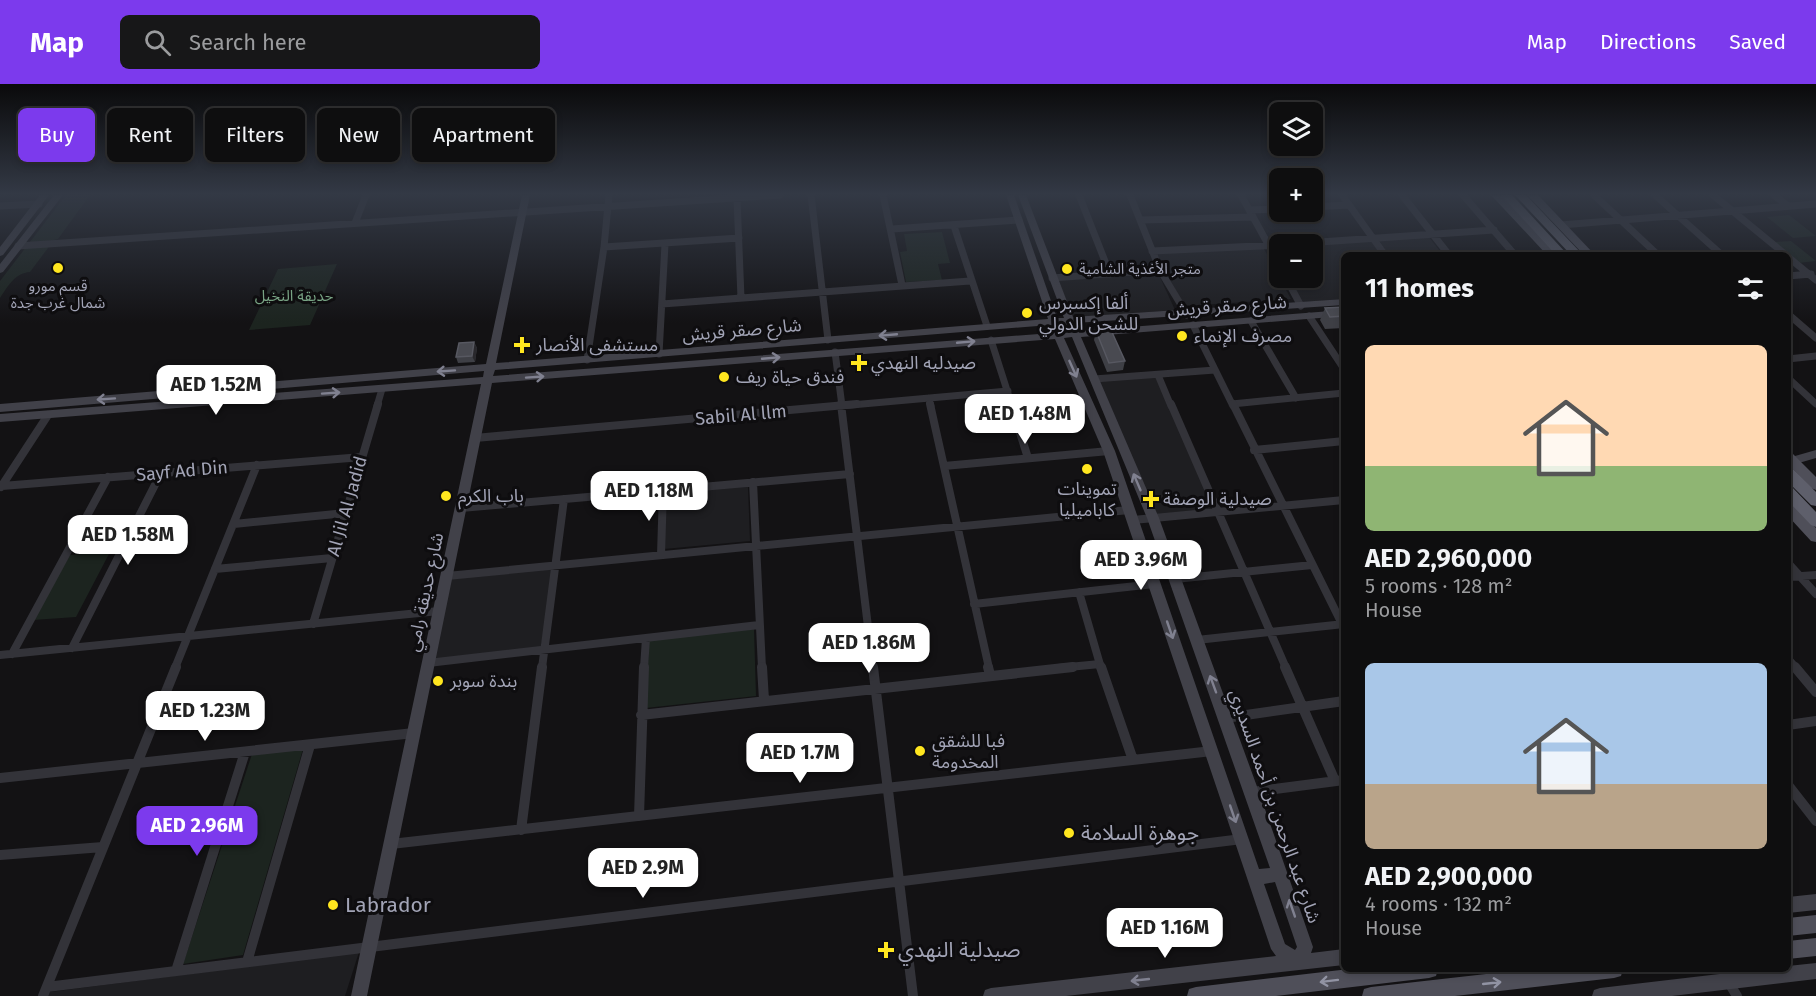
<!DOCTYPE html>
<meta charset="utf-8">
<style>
:root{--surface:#0e0e0f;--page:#171718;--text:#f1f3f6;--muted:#9b9c9e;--line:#2e2e2f;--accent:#7c3aed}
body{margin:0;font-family:"Fira Sans","Noto Sans Arabic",sans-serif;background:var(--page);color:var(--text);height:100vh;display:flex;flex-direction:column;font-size:22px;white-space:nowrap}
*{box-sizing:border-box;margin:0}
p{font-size:20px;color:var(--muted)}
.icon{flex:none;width:33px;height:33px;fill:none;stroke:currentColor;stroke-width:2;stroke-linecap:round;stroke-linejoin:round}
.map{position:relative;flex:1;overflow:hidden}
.details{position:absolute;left:1341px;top:168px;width:450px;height:720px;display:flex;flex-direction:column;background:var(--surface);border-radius:9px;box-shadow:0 3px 9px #0003,0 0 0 2px var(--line)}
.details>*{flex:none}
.top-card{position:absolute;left:18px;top:24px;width:570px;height:54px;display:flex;gap:12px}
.fabs{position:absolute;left:1269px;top:18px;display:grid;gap:12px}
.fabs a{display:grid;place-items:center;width:54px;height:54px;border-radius:9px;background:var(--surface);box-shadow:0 3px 9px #0003,0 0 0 2px var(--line);font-size:30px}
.price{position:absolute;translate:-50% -51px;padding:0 14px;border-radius:12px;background:#fff;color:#222;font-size:20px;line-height:39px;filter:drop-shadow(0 2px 3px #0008)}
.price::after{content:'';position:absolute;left:50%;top:36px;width:18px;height:14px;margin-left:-9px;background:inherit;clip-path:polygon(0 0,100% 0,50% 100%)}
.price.current{background:var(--accent);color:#fff}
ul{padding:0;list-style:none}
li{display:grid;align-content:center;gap:12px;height:318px;padding:0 24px}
li span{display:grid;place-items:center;height:186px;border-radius:9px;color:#555}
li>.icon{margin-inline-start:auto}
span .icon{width:108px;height:108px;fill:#fffc;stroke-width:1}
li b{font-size:26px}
h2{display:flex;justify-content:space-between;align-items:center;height:72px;padding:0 24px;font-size:26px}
.chip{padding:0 21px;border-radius:9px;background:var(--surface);box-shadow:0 3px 9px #0003,0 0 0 2px var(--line);font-size:21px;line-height:54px}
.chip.current{background:var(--accent);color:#fff}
header{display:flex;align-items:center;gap:36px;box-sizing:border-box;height:84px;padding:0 30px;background:var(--accent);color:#fff}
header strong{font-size:28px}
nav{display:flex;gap:33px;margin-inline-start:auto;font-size:21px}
.search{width:420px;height:54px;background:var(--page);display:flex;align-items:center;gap:15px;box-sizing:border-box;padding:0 21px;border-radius:9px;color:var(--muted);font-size:22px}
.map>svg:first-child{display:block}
</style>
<header>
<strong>Map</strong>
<div class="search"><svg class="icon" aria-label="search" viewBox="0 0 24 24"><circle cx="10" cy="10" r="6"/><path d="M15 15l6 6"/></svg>Search here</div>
<nav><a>Map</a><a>Directions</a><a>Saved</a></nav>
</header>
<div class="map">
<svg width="1816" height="912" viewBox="0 0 1816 912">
<rect width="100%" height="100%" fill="#131214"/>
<path fill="#1e1e21" d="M1428 152 1443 171H1389L1378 155Z
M1371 157 1381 171H1344V215L1302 218 1288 194H1312L1313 161Z
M1263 163 1291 215 1184 222 1156 169Z
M1158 189 1175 226 1073 234 1058 195Z
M1156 292 1216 426 1154 432 1097 296Z
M748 402 750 457 664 465 666 409Z
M554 483 541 563 432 576 451 493Z
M359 868 345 912H48L50 908Z"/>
<path fill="#1c241f" d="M66 111H90L58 155 54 156 30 188C15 189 8 202 0 214V197Z
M1789 131 1816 152 1793 154 1767 133Z
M942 148 950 179 938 180 942 196 906 198 900 168 907 167 904 150Z
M1791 157 1816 177 1798 179 1774 158Z
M337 180 310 241 249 246 278 185Z
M110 468 76 533 33 536 70 471Z
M754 545 756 612 646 624 649 556Z
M303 665 243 871 183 880 252 670Z"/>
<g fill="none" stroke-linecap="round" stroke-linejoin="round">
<path stroke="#333339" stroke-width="7" d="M811 111 828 256
M883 111 902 201
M1079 111 1110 190
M1130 111 1160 186 1187 231
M1241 111 1280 182
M1342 111 1385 171
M1402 111 1449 171
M1463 111 1515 171
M1594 111 1658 171
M1655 111 1722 171
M1713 111 1786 171
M1774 111 1788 122
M737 114 741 214
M0 122 39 120
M1312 123 1349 121
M1249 126 1280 125
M1141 136 1253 133
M355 139 366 111
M1561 141 1816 120
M954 142 987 242
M892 145 1019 136
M1291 160 1494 146
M18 162 780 111
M604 163 739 154
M1152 167 1280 161
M1788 173 1816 196
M1788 192 1811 190
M1052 194 1160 186
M1286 194 1301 222
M662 220 970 197
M1788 230 1816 254
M1309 232 1344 285
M1251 237 1296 314
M1193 241 1233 322
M991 256 1012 322
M835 268 842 322
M659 270 665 160
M1788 275 1816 272
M587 276 604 163 609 111
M1158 291 1171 322
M1788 294 1816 320
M1094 295 1215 286
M929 314 931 322
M1232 320 1344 309
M377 322 382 305
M840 322 1008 307"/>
<path stroke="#333339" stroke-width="8" d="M841 320 873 584
M930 320 989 584
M1011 320 1028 374
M1171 320 1286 584
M1233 320 1344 544
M475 354 857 320
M1254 366 1344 357
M944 382 1109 367
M753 398 762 584
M2 402 362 373
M1 403 48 331
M461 424 850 390
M1133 436 1344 416
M234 440 346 429
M661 471 663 406
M1788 479 1816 510
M215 485 332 474
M447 492 1129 426
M1788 493 1816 491
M1175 495 1312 481
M1079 508 1101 584
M974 520 1154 500
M313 540 378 320
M1197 556 1344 540
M72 564 161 389
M12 570 108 393
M0 571 439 527
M1788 575 1796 584
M428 579 759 541
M175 584 257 381
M542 584 564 415
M644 584 646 554
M1058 584 1100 580"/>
<path stroke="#333339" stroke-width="10" d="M762 583 764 616
M873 583 913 912
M988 583 990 591
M1101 583 1133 676
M1285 583 1335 697
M1795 583 1816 608
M641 631 1073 583
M1225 634 1344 617
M1788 641 1816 637
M0 694 414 649
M1788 701 1816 737
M1252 708 1344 696
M639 732 644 583
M521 746 542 583
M391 760 1212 667
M0 771 103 763
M247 878 310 661
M176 887 245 668
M1729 899 1737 912
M47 903 1242 755
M43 912 176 583"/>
<path fill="#414149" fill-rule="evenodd" d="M40 111H49L3 171 0 172V163Z
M54 111H63L3 188 0 189V180Z
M522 111H530L496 279 1048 235 1006 111H1014L1057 234H1064L1018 111H1026L1073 233 1344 215V221L1075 239 1079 247 1344 226V232L1081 253 1159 434 1259 708 1313 863 1311 869 1344 865V881L1066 912H983L985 906 991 904 1276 872 1271 865 1103 367 1055 255 492 299 367 912H351L481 300 0 338V330L483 293 484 287 0 328V320L486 280ZM1059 240H1066L1069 247 1062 248ZM1050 241 1052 249 493 292 495 286ZM1072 253 1147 434 1270 784 1259 785 1115 367 1064 254ZM1275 798 1297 863 1295 866 1285 860 1264 800Z
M1816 366V374L1792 381 1788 380V374Z
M1816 810V826L1788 829V813Z
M1816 879V895L1672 912H1592L1594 906 1600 904 1762 885H1788V882Z"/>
<path fill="#4f4f59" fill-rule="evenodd" d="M1491 111H1502L1558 171H1547Z
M1527 111H1538L1595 171H1584Z
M1788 368 1792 369 1816 393V406L1811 404 1788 380Z
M1788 419 1793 421 1816 444V458L1811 457 1788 432Z
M1816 831V849L1788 852V834Z
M1816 854V872L1788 875V857Z
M1349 885H1438L1436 892 1429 894 1276 912H1187L1189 905 1196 903Z
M1531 885H1623L1621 892 1614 894 1455 912H1362L1364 905 1371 903Z"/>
<path fill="#5e5f6b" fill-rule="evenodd" d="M1501 111H1512L1568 171H1556Z
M1515 111H1526L1583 171H1571Z
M1788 384 1793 385 1816 408V422L1811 421 1788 398Z
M1788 403 1793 404 1816 428V443L1811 441 1788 417Z"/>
</g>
<path fill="#3e3f45" d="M1344 223V244L1325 245 1320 236 1325 224Z
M1096 247 1125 277 1123 286 1107 288 1094 256Z
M474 258 477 264 475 278 458 279 456 273Z"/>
<path fill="#29282c" d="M474 258 477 264 475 278 472 272Z"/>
<path fill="#494a51" stroke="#575861" stroke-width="1.5" d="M1344 223V232L1330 233 1325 224Z
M1111 246 1125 277 1109 279 1096 247Z
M474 258 472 272 456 273 459 259Z"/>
<defs><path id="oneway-shaft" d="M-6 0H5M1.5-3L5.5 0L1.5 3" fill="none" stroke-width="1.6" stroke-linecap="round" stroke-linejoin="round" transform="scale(1.5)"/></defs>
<g stroke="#808190">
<use href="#oneway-shaft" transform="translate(888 251) rotate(175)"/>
<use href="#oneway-shaft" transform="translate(966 258) rotate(-5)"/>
<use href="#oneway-shaft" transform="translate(771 274) rotate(-5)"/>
<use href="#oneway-shaft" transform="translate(1073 285) rotate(66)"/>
<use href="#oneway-shaft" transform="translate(446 287) rotate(176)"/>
<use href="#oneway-shaft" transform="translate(535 293) rotate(-4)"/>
<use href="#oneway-shaft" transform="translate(331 309) rotate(-4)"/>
<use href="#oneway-shaft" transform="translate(106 315) rotate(176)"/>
<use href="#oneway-shaft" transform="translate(1137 398) rotate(-113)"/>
<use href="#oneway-shaft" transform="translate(1170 546) rotate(71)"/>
<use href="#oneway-shaft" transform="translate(1213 600) rotate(-110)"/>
<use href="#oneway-shaft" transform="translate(1233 730) rotate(71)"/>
<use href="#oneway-shaft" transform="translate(1292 824) rotate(-109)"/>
<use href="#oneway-shaft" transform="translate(1140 896) rotate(174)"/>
</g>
<g stroke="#9193a3">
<use href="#oneway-shaft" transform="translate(1329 897) rotate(173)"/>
<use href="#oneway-shaft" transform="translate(1492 899) rotate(-6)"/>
</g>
<linearGradient id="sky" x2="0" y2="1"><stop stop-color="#0a0a0b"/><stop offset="0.46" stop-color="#333945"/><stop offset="1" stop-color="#333945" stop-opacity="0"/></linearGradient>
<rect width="1816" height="239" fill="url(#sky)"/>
<g fill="#ffe61f" stroke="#0e0d0f" stroke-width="2">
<circle cx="58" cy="184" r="6"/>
<circle cx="1067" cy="185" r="6"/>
<circle cx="1027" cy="229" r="6"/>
<circle cx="1182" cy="252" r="6"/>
<path d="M519 252h6v6h6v6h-6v6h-6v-6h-6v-6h6z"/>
<path d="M856 270h6v6h6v6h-6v6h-6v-6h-6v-6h6z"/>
<circle cx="724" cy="293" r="6"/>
<circle cx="1087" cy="385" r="6"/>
<circle cx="446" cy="412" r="6"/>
<path d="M1148 406h6v6h6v6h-6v6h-6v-6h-6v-6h6z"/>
<circle cx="438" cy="597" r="6"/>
<circle cx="920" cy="667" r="6"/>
<circle cx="1069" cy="749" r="6"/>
<circle cx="333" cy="821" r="6"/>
<path d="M883 857h6v6h6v6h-6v6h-6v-6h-6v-6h6z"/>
</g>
<g text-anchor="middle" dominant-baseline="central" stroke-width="6" stroke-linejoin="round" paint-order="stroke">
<g font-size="15" fill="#a2a4b6" stroke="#0e0d0f" text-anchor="start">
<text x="1079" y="185">متجر الأغذية الشامية</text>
<text x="58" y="202" text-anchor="middle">قسم مورو<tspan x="58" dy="17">شمال غرب جدة</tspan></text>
</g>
<g font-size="15" fill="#78a384" stroke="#0e0d0f">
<text x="294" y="212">حديقة النخيل</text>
</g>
<g font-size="18" fill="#a2a4b6" stroke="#0e0d0f" text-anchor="start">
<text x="1039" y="219">ألفا إكسبرس<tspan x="1039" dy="21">للشحن الدولي</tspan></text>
<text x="1194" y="252">مصرف الإنماء</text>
<text x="536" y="261">مستشفى الأنصار</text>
<text x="871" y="279">صيدليه النهدي</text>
<text x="736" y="293">فندق حياة ريف</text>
<text x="1087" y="405" text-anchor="middle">تموينات<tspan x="1087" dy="21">كاباميليا</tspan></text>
<text x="458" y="412">باب الكرم</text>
<text x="1163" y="415">صيدلية الوصفة</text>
<text x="450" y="597">بندة سوبر</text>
<text x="932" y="657">فبا للشقق<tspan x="932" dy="21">المخدومة</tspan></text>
</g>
<g font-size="18" fill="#a2a4b6" stroke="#0e0d0f">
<text transform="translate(1227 222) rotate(-4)">شارع صقر قريش</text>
<text transform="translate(742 246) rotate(-5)">شارع صقر قريش</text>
<text transform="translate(741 331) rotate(-5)">Sabil Al llm</text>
<text transform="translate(182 387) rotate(-5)">Sayf Ad Din</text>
<text transform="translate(347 422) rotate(-74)">Al Jil Al Jadid</text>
<text transform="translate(425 508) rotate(-78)">شارع حديقة رامي</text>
<text transform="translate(1275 722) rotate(71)">شارع عبد الرحمن بن أحمد السديري</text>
</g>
<g font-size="21" fill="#a2a4b6" stroke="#0e0d0f" text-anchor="start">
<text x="1081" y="749">جوهرة السلامة</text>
<text x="345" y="821">Labrador</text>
<text x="898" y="866">صيدلية النهدي</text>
</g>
</g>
</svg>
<div class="fabs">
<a><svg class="icon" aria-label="layers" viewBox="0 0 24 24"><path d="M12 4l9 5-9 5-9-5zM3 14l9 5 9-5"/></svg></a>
<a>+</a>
<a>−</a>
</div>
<b class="price" style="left:216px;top:332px">AED 1.52M</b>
<b class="price" style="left:1025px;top:361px">AED 1.48M</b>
<b class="price" style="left:649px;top:438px">AED 1.18M</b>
<b class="price" style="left:128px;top:482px">AED 1.58M</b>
<b class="price" style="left:1141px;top:507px">AED 3.96M</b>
<b class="price" style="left:869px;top:590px">AED 1.86M</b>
<b class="price" style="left:205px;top:658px">AED 1.23M</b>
<b class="price" style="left:800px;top:700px">AED 1.7M</b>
<b class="price current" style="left:197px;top:773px">AED 2.96M</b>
<b class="price" style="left:643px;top:815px">AED 2.9M</b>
<b class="price" style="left:1165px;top:875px">AED 1.16M</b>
<div class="top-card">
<a class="chip current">Buy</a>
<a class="chip">Rent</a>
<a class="chip">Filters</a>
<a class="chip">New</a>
<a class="chip">Apartment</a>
</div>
<section class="details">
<h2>11 homes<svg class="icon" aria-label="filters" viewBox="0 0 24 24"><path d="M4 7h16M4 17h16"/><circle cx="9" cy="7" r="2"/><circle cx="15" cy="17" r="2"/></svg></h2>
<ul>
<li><span style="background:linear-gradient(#ffd9b3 65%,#8fb573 0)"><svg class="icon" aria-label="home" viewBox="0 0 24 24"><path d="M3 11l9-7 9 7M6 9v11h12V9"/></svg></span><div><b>AED 2,960,000</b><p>5 rooms · 128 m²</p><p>House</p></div></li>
<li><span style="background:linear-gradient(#a9c7e8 65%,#b9a48a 0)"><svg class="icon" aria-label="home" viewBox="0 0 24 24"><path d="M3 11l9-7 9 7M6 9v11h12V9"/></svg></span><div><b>AED 2,900,000</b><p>4 rooms · 132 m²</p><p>House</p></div></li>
</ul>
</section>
</div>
